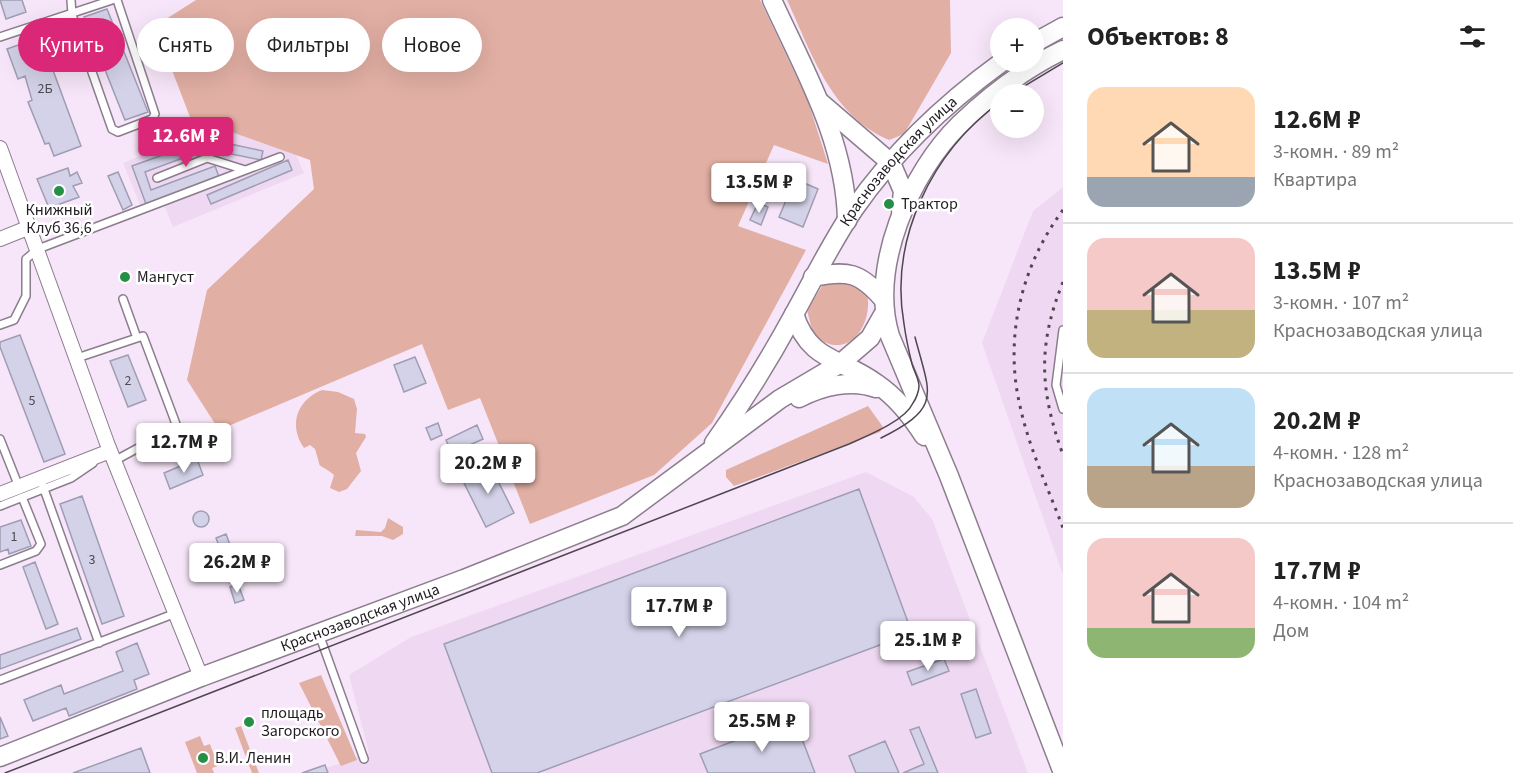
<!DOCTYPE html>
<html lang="ru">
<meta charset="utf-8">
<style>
:root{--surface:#fff;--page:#f6f6f6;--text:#222;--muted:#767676;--line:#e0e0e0;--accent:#db2777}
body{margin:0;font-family:"Source Sans 3",sans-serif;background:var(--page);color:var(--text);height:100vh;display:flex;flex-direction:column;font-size:22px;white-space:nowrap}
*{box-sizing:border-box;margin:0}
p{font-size:20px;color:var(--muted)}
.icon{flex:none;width:33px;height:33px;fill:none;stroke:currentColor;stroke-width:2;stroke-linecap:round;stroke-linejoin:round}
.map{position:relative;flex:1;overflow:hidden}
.details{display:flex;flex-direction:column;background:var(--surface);width:450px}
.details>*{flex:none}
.top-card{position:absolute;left:18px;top:18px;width:570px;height:54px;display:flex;gap:12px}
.buttons{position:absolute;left:990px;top:18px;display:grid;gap:12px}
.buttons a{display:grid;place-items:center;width:54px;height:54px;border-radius:50%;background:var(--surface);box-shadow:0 6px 24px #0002;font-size:30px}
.price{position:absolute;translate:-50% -51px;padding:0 14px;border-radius:6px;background:#fff;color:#222;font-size:20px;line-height:39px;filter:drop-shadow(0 2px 3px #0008)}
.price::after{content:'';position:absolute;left:50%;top:36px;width:18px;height:14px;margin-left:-9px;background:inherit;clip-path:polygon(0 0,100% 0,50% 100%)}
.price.active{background:var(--accent);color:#fff}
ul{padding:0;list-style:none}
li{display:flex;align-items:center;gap:18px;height:150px;padding:0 24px}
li+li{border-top:2px solid var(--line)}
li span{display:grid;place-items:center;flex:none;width:168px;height:120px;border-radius:18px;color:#555}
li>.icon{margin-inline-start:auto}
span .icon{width:72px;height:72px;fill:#fffc;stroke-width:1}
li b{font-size:26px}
h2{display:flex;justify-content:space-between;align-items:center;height:72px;padding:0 24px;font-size:26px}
.pill{padding:0 21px;border-radius:27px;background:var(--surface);box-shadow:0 6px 24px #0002;font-size:21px;line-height:54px}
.pill.active{background:var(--accent);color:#fff}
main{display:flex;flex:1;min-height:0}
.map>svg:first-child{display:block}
</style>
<main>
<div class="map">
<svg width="1063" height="773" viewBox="0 0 1063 773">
<rect width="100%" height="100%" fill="#f7e6f9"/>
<path fill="#efd9f2" d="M210 127 292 145 304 173 173 227 164 205 144 214 123 163Z
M1063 187V575L982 343 1033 211Z
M866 472 914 497 932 519 1028 773H312L369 753 349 675 411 637Z"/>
<path fill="#e2afa4" d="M196 0H760L808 101 828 164 774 145 738 226 806 250 712 423 654 475 530 524 480 398 448 410 422 344 219 430 187 380 207 290 314 189 310 160 190 117 155 26Z
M787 0H950L951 53 904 134 889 140C831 115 812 54 787 0Z
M838 276 867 293C874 327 845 364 813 334L807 310 822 286Z
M322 390 338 392 354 399 357 409 355 433 365 434 366 437 356 453 361 471 347 489 339 492 330 488 334 475C314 459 323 474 315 449L310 445 304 448C288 425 297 400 322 390Z
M868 406 883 427 880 432 734 486 726 477V470Z
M388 518 403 527V534L393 540 382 536H355L356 530 381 532 385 528Z
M321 675 357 760 341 766 299 683Z
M241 726 259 773H252L235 728Z
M200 736 204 746 210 744 218 766 212 768 214 773H197L185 742Z"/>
<path fill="#d3d2e8" stroke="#9f9db3" stroke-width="1.5" d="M0 0H22L26 12 6 19Z
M107 9 148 112 125 120 84 17Z
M64 29 71 49 57 55 55 50 47 54 81 146 54 156 49 143 45 144 28 102 32 100 25 76 18 79 7 49Z
M207 139 263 151 261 160 207 149 145 172 151 190 215 166 219 177 146 204 132 166Z
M288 160 292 170 211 204 207 195Z
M68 168 70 176 77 172 82 183 73 186 79 197 49 208 37 179Z
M118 172 132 205 123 210 108 176Z
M795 179 818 189 803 227 779 217Z
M758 203 768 207 761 225 750 220Z
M20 335 65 454 44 462 0 347V342Z
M128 355 146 400 128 407 110 361Z
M415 357 426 383 404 392 394 365Z
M438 423 442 435 431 440 426 428Z
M477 425 483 439 452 453 446 440Z
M507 447 513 460 494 469 488 455Z
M197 459 203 475 170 489 164 473Z
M489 463 514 513 486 527 461 477Z
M859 489 912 633 537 773H492L444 644Z
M82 496 124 616 102 624 60 504Z
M193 519a8 8 0 1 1 16 0a8 8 0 1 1-16 0Z
M21 520 31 546 9 554 8 549 0 552V527Z
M226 534 233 553 223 557 216 538Z
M35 562 58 624 46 629 23 567Z
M202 568 204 575 196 577 194 570Z
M238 584 244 600 235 603 230 587Z
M77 628 81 639 0 669V655Z
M137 643 149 674 134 680 137 689 69 716 66 708 33 721 24 700 61 685 64 694 123 671 116 652Z
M944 659 949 671 912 685 907 672Z
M976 689 991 733 976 738 961 694Z
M0 717 8 736 0 739Z
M794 718 815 773H708L700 754Z
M919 727 938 773H903L924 764 910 730Z
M885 741 899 773H856L849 756Z
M141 748 150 773H73Z
M325 765 328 773H302Z"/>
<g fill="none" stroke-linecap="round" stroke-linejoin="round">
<defs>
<path id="lane" d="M71 0 72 15 112 129 118 132 152 119 155 114 117 0
M0 37 112 0
M157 178 207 158 245 170
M123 299 137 338
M0 325 14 320 26 296V259L38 249 280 157
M1063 330 1056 385 1063 409
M77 358 143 336 173 416 177 427 114 461
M0 439 19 487
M40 478 99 643
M0 506 71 478 93 463
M0 565 36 551 41 544 22 497
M319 634 364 759
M0 680 176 613"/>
<path id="street" d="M0 148 107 443 201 677
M0 239 30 227
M0 494 110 451"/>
<g id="secondary">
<path d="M772 0C804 70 846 141 847 221"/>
<path d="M1034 43 1063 27"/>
<path d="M821 103 891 163 903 191 901 211"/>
<path d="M813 277C847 270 860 272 883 299"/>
<path d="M794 314C810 363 841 357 877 384 896 397 912 417 924 436"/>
<path d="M799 398C822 386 851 379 876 388"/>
<path id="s1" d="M714 443C743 402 769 360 793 316 813 280 831 243 854 209 893 153 947 102 1002 62"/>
<path id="s2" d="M0 757 201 677 464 579 622 516 780 399 841 363 870 338 883 315"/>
<path d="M1063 773 949 476 890 336C869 267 910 173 960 124 990 95 1026 68 1063 50"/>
</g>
</defs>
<use href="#lane" stroke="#8c7d8e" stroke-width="10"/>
<use href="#street" stroke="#8c7d8e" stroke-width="16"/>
<use href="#secondary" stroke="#8c7d8e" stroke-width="21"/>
<use href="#lane" stroke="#fff" stroke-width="7"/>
<use href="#street" stroke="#fff" stroke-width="14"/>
<use href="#secondary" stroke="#fff" stroke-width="18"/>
<path stroke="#4f4650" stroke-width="1.5" d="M1011 94 1063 63
M881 438C943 407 930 395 915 337
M5 773 849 444C867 436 905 421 913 403 916 399 919 391 919 386 919 379 914 371 912 364 909 352 906 338 904 324 889 239 932 152 1000 102"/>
<path stroke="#4f4650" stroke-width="3" stroke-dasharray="3 6" stroke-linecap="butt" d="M1063 210C1021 266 1004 338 1020 406 1029 448 1048 488 1063 528
M1063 282C1037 346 1040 391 1063 455"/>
</g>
<g fill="#268f46" stroke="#fff" stroke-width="2">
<circle cx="59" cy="191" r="6"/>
<circle cx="889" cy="204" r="6"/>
<circle cx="125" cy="277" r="6"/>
<circle cx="249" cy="722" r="6"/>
<circle cx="203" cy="758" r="6"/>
</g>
<g text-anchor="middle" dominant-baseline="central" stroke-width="5" stroke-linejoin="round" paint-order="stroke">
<g font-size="14" fill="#4e4a54">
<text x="45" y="89">2Б</text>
<text x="128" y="381">2</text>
<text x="32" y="401">5</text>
<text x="14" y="537">1</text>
<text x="92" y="560">3</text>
</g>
<g font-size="16" fill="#221c23" stroke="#fff">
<text stroke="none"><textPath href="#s1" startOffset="338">Краснозаводская улица</textPath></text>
<text stroke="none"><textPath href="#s2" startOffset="386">Краснозаводская улица</textPath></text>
</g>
<g font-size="16" fill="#221c23" stroke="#fff" text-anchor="start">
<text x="901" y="204">Трактор</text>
<text x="59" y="210" text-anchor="middle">Книжный<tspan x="59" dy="18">Клуб 36,6</tspan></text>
<text x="137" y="277">Мангуст</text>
<text x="261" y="713">площадь<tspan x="261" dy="18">Загорского</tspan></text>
<text x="215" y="758">В.И. Ленин</text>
</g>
</g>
</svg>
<div class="buttons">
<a>+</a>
<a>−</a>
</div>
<b class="price active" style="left:186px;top:168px">12.6M ₽</b>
<b class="price" style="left:759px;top:214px">13.5M ₽</b>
<b class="price" style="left:184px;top:474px">12.7M ₽</b>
<b class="price" style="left:488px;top:495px">20.2M ₽</b>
<b class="price" style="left:237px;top:594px">26.2M ₽</b>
<b class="price" style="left:679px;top:638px">17.7M ₽</b>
<b class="price" style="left:928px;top:672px">25.1M ₽</b>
<b class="price" style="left:762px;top:753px">25.5M ₽</b>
<div class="top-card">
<a class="pill active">Купить</a>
<a class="pill">Снять</a>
<a class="pill">Фильтры</a>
<a class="pill">Новое</a>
</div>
</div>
<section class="details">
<h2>Объектов: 8<svg class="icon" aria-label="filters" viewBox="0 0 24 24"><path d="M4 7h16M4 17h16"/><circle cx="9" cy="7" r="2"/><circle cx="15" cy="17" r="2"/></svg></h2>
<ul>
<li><span style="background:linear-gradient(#ffd9b3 75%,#9aa5b1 0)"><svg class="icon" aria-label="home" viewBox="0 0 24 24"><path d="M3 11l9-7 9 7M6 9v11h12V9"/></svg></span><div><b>12.6M ₽</b><p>3-комн. · 89 m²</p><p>Квартира</p></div></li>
<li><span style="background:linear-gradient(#f6c9c9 60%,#c2b280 0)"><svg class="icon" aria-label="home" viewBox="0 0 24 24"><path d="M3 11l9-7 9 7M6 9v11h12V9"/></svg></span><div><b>13.5M ₽</b><p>3-комн. · 107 m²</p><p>Краснозаводская улица</p></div></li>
<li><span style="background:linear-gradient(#bfe0f5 65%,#b9a48a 0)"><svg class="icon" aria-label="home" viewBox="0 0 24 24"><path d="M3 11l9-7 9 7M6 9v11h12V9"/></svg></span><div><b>20.2M ₽</b><p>4-комн. · 128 m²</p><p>Краснозаводская улица</p></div></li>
<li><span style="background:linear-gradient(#f6c9c9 75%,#8fb573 0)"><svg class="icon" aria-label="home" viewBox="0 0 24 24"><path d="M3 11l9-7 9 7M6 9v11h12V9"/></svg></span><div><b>17.7M ₽</b><p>4-комн. · 104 m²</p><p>Дом</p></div></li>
</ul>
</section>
</main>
